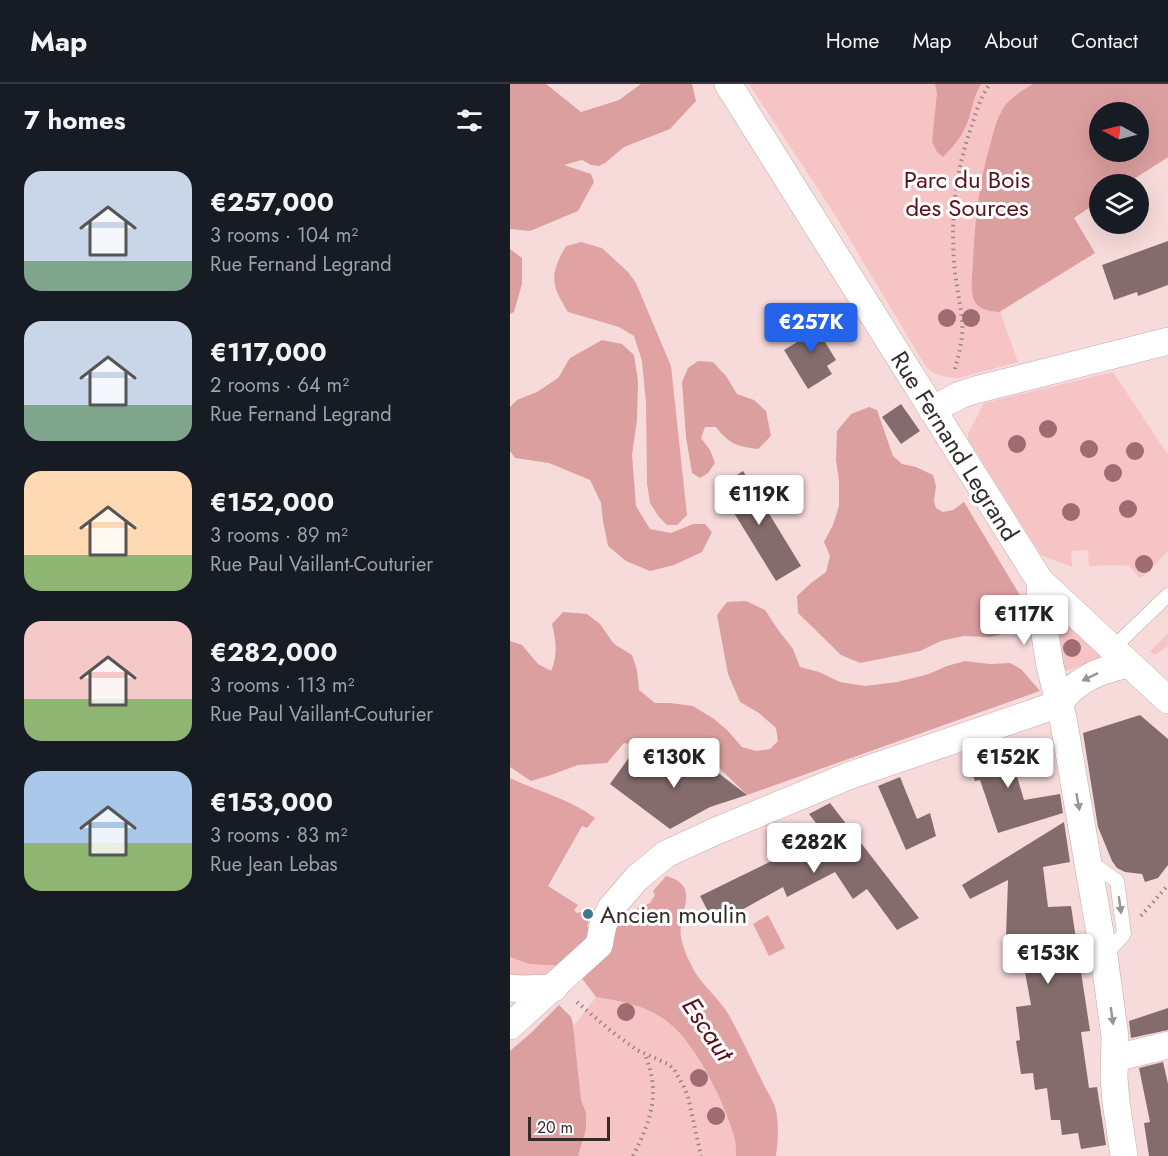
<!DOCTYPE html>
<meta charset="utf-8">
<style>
:root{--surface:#171b24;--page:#20242c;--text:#f1f3f6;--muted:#9ea1a6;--line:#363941;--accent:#2563eb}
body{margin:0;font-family:Jost,sans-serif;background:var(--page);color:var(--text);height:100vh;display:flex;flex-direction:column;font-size:22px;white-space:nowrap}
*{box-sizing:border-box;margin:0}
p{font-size:20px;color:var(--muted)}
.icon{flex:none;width:33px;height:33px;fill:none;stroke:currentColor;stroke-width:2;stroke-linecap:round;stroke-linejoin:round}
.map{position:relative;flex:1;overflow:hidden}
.side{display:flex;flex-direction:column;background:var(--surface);width:510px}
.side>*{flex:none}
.needle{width:39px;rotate:277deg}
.buttons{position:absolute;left:579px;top:18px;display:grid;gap:12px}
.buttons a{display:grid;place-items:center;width:60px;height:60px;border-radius:50%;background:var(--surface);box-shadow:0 6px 24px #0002;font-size:30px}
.scale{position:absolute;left:18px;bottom:15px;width:82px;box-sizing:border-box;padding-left:6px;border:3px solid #352b2b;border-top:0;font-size:16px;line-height:21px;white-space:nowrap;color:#352b2b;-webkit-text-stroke:4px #fff;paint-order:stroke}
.price{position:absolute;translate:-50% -51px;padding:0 14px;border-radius:6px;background:#fff;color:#222;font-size:20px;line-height:39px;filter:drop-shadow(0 2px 3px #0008)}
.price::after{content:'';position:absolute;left:50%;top:36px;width:18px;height:14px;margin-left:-9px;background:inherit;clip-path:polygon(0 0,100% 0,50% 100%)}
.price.current{background:var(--accent);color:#fff}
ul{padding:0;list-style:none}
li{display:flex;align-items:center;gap:18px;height:150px;padding:0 24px}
li span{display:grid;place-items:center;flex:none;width:168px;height:120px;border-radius:18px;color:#555}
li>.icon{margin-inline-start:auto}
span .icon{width:72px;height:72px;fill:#fffc;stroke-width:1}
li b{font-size:26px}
h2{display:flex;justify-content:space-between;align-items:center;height:72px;padding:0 24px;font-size:26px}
header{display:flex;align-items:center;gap:36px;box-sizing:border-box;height:84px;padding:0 30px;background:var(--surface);border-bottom:2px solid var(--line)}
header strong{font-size:28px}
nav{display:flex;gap:33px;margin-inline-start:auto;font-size:21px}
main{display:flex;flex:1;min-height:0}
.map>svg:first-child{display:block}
</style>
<header>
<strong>Map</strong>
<nav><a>Home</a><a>Map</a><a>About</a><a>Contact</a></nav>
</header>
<main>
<section class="side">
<h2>7 homes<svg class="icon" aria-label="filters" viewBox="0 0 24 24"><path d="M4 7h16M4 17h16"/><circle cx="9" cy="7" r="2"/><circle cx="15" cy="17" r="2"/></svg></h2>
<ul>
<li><span style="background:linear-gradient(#c9d6e8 75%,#7fa58c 0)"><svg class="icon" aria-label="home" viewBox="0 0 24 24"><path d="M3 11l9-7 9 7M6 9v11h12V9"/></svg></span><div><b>€257,000</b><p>3 rooms · 104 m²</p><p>Rue Fernand Legrand</p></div></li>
<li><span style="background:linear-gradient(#c9d6e8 70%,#7fa58c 0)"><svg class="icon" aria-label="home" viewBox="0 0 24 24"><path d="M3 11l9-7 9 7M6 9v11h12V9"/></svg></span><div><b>€117,000</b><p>2 rooms · 64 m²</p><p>Rue Fernand Legrand</p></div></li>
<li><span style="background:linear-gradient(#ffd9b3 70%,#8fb573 0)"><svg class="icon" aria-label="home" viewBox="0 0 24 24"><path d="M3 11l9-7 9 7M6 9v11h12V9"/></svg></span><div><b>€152,000</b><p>3 rooms · 89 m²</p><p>Rue Paul Vaillant-Couturier</p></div></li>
<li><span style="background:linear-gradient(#f6c9c9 65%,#8fb573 0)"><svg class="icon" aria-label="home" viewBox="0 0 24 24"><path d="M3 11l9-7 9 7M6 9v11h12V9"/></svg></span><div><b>€282,000</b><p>3 rooms · 113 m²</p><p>Rue Paul Vaillant-Couturier</p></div></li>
<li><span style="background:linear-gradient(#a9c7e8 60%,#8fb573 0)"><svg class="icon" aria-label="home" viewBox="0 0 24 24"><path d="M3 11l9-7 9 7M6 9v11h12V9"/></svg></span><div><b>€153,000</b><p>3 rooms · 83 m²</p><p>Rue Jean Lebas</p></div></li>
</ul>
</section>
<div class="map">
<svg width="658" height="1072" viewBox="0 0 658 1072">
<rect width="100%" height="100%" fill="#f7dbdb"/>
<path fill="#f6c4c4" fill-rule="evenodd" d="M239 0H658V73L616 100H590L589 117 564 134 585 169 490 228 508 278 448 294C436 293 425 292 416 283L327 134ZM590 28H628V68H590Z
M603 288 658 371V467L635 491 629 494 619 482 605 481 579 482 578 466 561 467 562 483 531 471 458 355V350L474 319Z
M539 522 590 569 589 574 586 577 555 587Z
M658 549V562L645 571 640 567Z
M0 873 19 880 53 882C34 896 23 893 0 893Z
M86 913C111 917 139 922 159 939 184 958 219 1023 225 1054 226 1060 226 1066 226 1072H0V967L21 949 49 921 61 933 64 942Z"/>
<path fill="#dc9fa0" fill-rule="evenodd" d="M0 0H36L71 28 109 16 131 0H182L186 17 160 45 114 63 95 79 89 82 81 81 72 76 54 81 81 90 84 98 68 127 20 147 0 145Z
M425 0H471C462 14 462 31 454 46 449 56 441 65 433 73L427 68 422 58 427 9Z
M523 0H658V73L616 100H590L589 117 564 134 585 169 489 228C480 227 470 226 465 218 459 207 463 189 463 177 465 136 469 97 481 58 484 46 487 34 494 23 500 14 513 6 523 0ZM590 28H628V68H590Z
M0 165 12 174V200L4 228 0 230Z
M92 256 112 260 124 271 128 297 127 336 122 371 126 422 140 445 161 449 183 440H195L202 448 192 468 164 481 140 487 116 477 98 462 93 437 91 419 80 396 39 379 5 374 0 367V323L7 316 27 308 48 294 60 274Z
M188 277 203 278 216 292 227 310 244 316 256 327 261 352 248 365C227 362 220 361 206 343H195L191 354 200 366 205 379 198 389 190 394 182 389 176 353 172 298 178 284Z
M359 323 367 326 383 372 392 380 406 383 423 391 426 402 424 417 426 424 433 428 443 426 454 418 511 513 507 537 501 548 480 553 453 552 431 557 410 567 350 579 331 571 288 529 287 512 301 499 316 488 320 472 314 458 323 441 329 422V397L326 376 327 347 341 330Z
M236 517 255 526 269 547 283 565 290 583 309 588 330 598 355 602 387 598 419 590 437 582 455 577 480 580 500 579 511 585 530 607 237 711 188 663 176 660 166 672 155 674 142 671 126 661 114 659 97 679 68 681 41 691 21 697 0 683V557L12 561 28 580 41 587C48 571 46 556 42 540L53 528 77 530 90 540 104 560 122 571 127 586 129 606 145 619H160L183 622 204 635 217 646 232 663 246 667 260 665 268 657 266 644 249 629 230 618 218 590 207 531 217 518Z
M49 921 61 933 63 942 71 1016 76 1029V1045L68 1072H0V967L21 949Z"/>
<path fill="#e0a2a3" d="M71 158 92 164 118 188 126 199 161 282 177 431 167 441H157L149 433 140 419 137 399 136 319 132 277 124 252 109 243 58 228C41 201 39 191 56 162Z
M0 694C29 708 58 714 85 734L77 744 72 742 38 802 68 821 64 826 67 829 70 828 79 835 77 843 102 844 122 827 140 819 145 811 143 807 156 792C193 802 167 829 171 853 173 865 179 877 185 888 192 900 203 909 211 920 219 929 224 941 230 952 238 968 246 985 254 1001 258 1009 264 1018 266 1026 269 1042 268 1056 266 1072H226C226 1064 226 1056 223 1049 214 1017 185 959 159 939 139 922 111 917 86 913L71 893 53 882 19 880 0 873Z
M258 831 275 864 259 872 243 840Z"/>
<path fill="#856c6c" d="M658 157V201L628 212 627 208 604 216 592 181Z
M296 234 316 238 312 253 326 276 317 282 322 290 298 305 274 266 289 257Z
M391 320 410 347 391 360 372 333Z
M233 387 291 482 266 497 208 403Z
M630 631 658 655V781L648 794 635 798 632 790 615 788 607 784 602 777 588 743 573 649Z
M496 656 514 716 550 710 553 729 488 749 470 696 465 697 455 669Z
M123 668 162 693 181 668 237 711 200 723 160 745 100 700Z
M390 693 407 735 420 729 426 752 396 766 368 702Z
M320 719 409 834 387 846 357 805 343 815 325 788 277 813 273 803 205 841 190 812 315 751 299 730Z
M554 738 560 778 533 783 538 823 561 822 580 947 571 948 579 1004 587 1003 596 1061 571 1065 568 1049 552 1051 550 1036H541L537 1004 525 1006 523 989 511 990 506 957 510 956 506 923 521 921 513 877 495 880 498 796 460 815 452 801Z
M658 924V946L621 954 619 937Z
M653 978 658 1000V1072H639L634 1039 640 1038 629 984Z"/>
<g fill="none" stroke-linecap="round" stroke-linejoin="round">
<defs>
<path id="lane" d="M602 565 658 511
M579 777 607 797 614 850 594 872"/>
<path id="street" d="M218 0 530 497 658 616
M422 326 450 311 465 306 658 257
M530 497 531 526 540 582 553 634 594 872 605 953 604 994 606 1018 614 1072
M549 620C566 595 590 586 619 580
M0 904 10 905 44 904
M0 942 89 861 93 841 101 824 127 794 156 770 206 747 341 691 549 620
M605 974 658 961"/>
</defs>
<use href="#lane" stroke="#c4a9a9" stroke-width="15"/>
<use href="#street" stroke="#c4a9a9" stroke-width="28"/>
<path stroke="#988585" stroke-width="4" stroke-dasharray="1.5 4.5" stroke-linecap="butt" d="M445 285C449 269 454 252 452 236 450 216 445 196 444 177 441 133 445 92 459 50 465 33 469 14 480 0
M631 832 658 801
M67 918 101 947 127 966 158 980 164 985 174 1003 178 1013 191 1072
M123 1072C141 1036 151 1010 135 971"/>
<use href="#lane" stroke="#fff" stroke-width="14"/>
<use href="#street" stroke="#fff" stroke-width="27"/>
</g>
<g fill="#a06c72">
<circle cx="437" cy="234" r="9"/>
<circle cx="461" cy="234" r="9"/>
<circle cx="538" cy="345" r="9"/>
<circle cx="507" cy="360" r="9"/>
<circle cx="579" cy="365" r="9"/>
<circle cx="625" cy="367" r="9"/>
<circle cx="603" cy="389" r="9"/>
<circle cx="618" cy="425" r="9"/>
<circle cx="561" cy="428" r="9"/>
<circle cx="634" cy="480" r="9"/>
<circle cx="562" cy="564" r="9"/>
<circle cx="116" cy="928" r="9"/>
<circle cx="189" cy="994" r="9"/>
<circle cx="206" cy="1032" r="9"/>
</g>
<defs><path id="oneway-solid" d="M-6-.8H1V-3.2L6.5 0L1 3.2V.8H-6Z" transform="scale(1.5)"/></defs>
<g fill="#9a9595">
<use href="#oneway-solid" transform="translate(580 593) rotate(154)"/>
<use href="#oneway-solid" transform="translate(568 718) rotate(80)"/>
<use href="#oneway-solid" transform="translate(610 821) rotate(82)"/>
<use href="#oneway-solid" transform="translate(602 932) rotate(82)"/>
</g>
<circle fill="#3d7790" stroke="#fff" stroke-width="2" cx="78" cy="830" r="6"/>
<g text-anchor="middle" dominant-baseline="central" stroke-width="6" stroke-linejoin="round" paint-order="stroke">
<g font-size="24" fill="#59111c" stroke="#fff">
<text x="457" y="95">Parc du Bois<tspan x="457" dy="28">des Sources</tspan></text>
</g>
<g font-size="24" fill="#352b2b" stroke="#fff">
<text transform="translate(445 362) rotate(58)">Rue Fernand Legrand</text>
</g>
<g font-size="24" fill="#352b2b" stroke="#fff" text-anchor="start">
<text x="90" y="830">Ancien moulin</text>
</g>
<g font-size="26" font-style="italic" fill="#59101b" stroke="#fff">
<text transform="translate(198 945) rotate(56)">Escaut</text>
</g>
</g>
</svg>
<div class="buttons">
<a><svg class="needle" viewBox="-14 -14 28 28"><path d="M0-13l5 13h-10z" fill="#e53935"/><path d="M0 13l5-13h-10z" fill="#9ea1a6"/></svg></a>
<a><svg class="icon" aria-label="layers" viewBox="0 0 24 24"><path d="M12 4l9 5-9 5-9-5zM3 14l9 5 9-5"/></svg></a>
</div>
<div class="scale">20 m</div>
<b class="price current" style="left:301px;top:270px">€257K</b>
<b class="price" style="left:249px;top:442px">€119K</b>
<b class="price" style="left:514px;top:562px">€117K</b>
<b class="price" style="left:164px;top:705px">€130K</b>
<b class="price" style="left:498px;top:705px">€152K</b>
<b class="price" style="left:304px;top:790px">€282K</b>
<b class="price" style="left:538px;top:901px">€153K</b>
</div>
</main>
